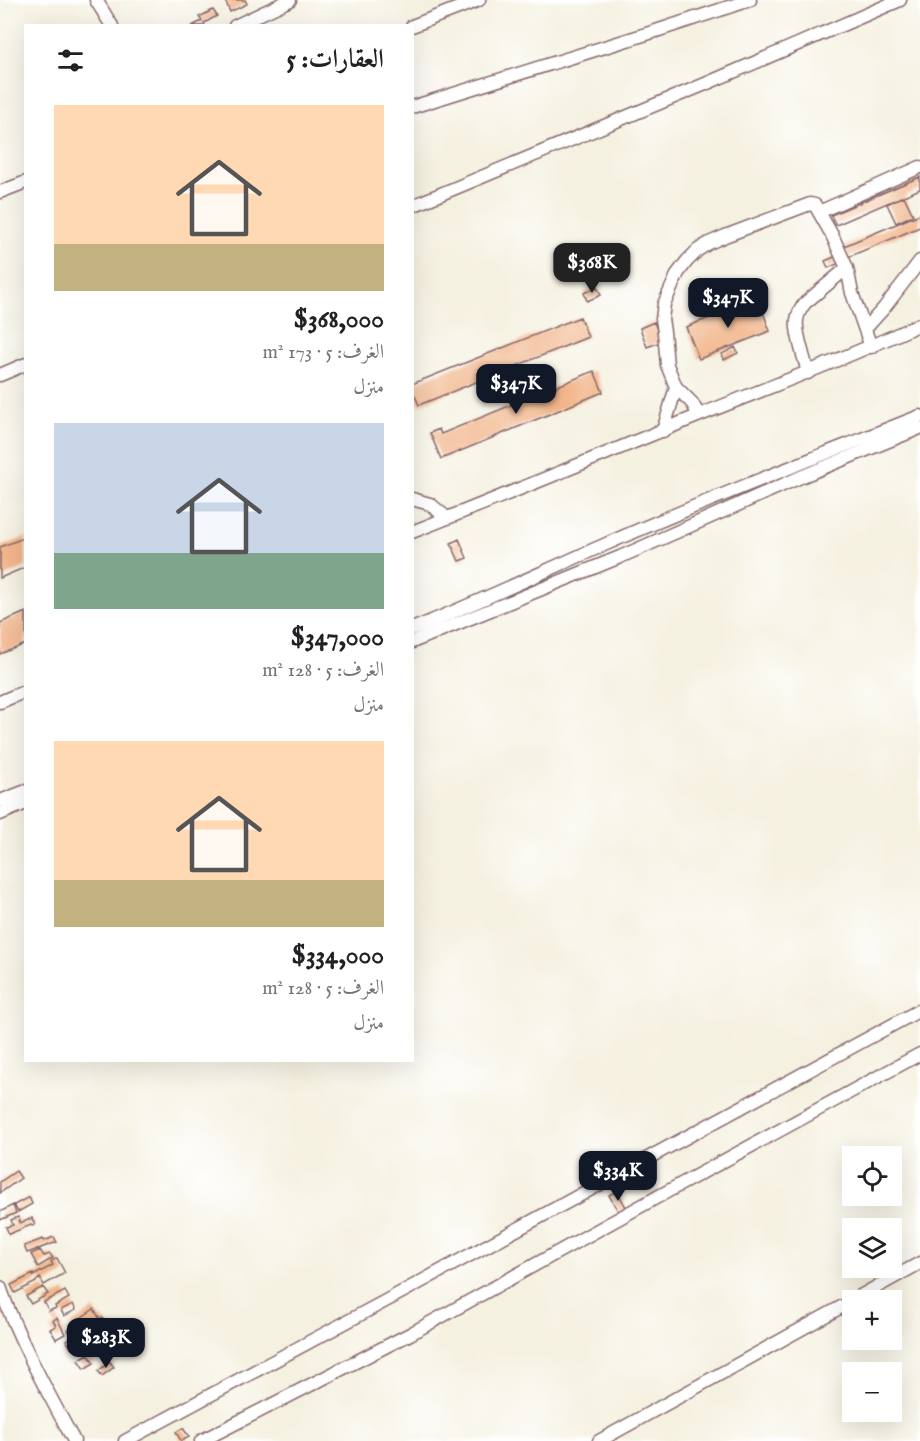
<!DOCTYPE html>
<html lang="ar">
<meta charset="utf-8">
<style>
:root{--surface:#fff;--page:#f6f6f6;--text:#202124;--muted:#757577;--accent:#111827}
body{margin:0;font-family:"IM FELL English",Amiri,serif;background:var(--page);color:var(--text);direction:rtl;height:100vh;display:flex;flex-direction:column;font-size:22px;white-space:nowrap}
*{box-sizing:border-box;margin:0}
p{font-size:20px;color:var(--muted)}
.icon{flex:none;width:33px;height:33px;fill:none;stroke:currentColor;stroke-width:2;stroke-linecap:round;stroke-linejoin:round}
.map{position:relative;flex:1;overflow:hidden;direction:ltr}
.drawer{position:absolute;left:24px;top:24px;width:390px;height:1038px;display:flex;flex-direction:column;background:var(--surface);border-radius:0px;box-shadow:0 6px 24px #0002;direction:rtl}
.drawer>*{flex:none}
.buttons{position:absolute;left:842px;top:1146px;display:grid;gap:12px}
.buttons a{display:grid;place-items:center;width:60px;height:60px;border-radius:0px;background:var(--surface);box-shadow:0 6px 24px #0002;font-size:30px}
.price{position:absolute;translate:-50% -51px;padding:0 14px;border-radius:12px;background:var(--accent);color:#fff;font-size:20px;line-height:39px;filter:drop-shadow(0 2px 3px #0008)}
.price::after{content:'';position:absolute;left:50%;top:36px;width:18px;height:14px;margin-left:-9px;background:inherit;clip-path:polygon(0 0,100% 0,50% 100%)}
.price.current{background:#222;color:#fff}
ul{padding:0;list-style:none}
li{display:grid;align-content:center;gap:12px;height:318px;padding:0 30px}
li span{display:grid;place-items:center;height:186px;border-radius:0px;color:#555}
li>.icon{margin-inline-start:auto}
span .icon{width:108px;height:108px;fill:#fffc;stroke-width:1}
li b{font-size:26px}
h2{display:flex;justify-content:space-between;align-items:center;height:72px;padding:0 30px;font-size:26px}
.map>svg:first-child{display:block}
</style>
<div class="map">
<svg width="920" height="1441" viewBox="0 0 920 1441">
<rect width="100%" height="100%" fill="#fff"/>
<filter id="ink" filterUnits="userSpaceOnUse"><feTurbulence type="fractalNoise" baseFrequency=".0167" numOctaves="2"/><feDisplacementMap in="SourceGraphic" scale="12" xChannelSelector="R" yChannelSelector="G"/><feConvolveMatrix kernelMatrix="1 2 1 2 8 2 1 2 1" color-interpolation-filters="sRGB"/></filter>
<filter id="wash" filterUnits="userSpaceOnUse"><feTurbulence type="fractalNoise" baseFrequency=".008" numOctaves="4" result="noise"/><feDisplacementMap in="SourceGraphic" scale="24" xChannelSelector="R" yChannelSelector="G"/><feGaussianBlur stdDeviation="1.35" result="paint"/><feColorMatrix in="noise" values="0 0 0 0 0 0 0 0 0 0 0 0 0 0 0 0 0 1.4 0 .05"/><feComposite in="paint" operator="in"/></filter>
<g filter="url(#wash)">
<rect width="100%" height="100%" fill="#f5f1e1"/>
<g id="blocks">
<path fill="#f2b58a" d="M225 0H245L247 4 230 12Z
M213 10 217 16 204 23 205 26H192L202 21 199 17Z
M920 177V189L836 225 831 215Z
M904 196 913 215 896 223 887 204Z
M920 214V227L848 257 844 246Z
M839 255 842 262 828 268 825 261Z
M597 287 601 295 587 301 584 293Z
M758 299 770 331 699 359 686 327Z
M580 317 588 337 419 405 412 389V384Z
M654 322 661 342 647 347 640 328Z
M735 347 738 353 724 360 722 354Z
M594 371 603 392 441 459 430 433 439 429 441 434Z
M26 537V567L0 578V547Z
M459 539 467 558 459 561 451 543Z
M26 612V644L0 654V623Z
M16 1171 21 1178 0 1193V1182Z
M617 1191 627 1209 619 1213 609 1195Z
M29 1197 32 1204 18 1212 14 1205Z
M13 1205 16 1213 0 1220V1212Z
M18 1217 20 1223 32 1218 35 1225 32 1226 31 1225 9 1234 6 1227 13 1225 11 1220Z
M54 1237 57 1242 27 1253 24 1246 43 1239 44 1241Z
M40 1250 44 1256 50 1254 53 1258 38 1267 31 1254Z
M57 1258 65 1273 44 1285 40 1278 36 1281V1282L15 1293 11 1285 33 1274V1276L53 1265 51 1262Z
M43 1287 48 1294 31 1304 26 1296Z
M65 1291 69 1298 55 1306 56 1308 49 1311 44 1302Z
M73 1304 76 1310 64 1316 61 1310Z
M94 1309 100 1319 102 1317 106 1324 80 1342 76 1337 80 1343 71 1348 66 1340 72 1337 68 1330 72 1327 70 1325Z
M57 1318 65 1334 56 1339 50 1329 56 1326 53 1320Z
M88 1354 94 1363 84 1369 78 1360Z
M110 1362 114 1367 102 1376 98 1371Z
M183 1428 189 1437 181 1441 176 1432Z"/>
</g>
</g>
<g filter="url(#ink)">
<use href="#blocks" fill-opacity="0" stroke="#86686b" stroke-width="1.5"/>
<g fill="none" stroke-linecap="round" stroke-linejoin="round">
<defs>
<path id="street" d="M96 0 112 26
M235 26 290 0
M412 26 479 0
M412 107 656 31 750 0
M0 192 26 182
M412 206 703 85 900 0
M819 212 920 167
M865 329 884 308 920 261
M808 373C805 360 795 332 797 320 798 313 801 308 805 303L847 268
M0 375 26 364
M699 415 692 403 676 387 667 365 664 332 662 319 664 304 678 273 687 261 698 250 709 243 725 236 810 204 815 205 832 235 847 268 852 293 871 347
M663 431 676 387
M412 499 430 504 447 518
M412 532C509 494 604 454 700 415 774 385 848 358 920 324
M412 629C477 603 540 573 604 545 708 499 814 458 920 416
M412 642 620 557 803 476 920 428
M0 702 26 691
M0 801 26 791
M0 814 26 803
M0 1287C18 1339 48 1393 74 1441
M853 1300 920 1263
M125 1441 391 1298 920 1010
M201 1441 410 1334 661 1195 920 1054
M599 1441 852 1301"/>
</defs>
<use href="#street" stroke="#86686b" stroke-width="15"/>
<use href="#street" stroke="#fff" stroke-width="12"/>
</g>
</g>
</svg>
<div class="buttons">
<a><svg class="icon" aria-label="locate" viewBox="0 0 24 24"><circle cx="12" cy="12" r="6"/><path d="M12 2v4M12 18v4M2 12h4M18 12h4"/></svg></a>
<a><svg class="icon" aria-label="layers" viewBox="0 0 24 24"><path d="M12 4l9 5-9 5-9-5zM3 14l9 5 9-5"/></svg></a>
<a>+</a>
<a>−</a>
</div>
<b class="price current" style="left:592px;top:294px">$368K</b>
<b class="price" style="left:728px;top:329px">$347K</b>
<b class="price" style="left:516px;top:415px">$347K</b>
<b class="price" style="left:618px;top:1202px">$334K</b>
<b class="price" style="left:106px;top:1369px">$283K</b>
<section class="drawer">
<h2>العقارات: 5<svg class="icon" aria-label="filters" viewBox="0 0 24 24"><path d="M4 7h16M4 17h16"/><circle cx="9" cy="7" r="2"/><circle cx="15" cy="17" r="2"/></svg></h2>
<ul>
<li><span style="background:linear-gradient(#ffd9b3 75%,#c2b280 0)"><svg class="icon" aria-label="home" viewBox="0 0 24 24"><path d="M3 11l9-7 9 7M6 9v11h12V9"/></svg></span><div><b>$368,000</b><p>الغرف: 5 · 173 m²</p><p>منزل</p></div></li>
<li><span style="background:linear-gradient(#c9d6e8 70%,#7fa58c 0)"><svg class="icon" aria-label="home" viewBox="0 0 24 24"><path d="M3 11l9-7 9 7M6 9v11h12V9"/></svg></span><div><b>$347,000</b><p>الغرف: 5 · 128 m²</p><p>منزل</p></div></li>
<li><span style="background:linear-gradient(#ffd9b3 75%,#c2b280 0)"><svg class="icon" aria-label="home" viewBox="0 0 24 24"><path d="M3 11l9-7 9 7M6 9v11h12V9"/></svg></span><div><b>$334,000</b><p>الغرف: 5 · 128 m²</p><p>منزل</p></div></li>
</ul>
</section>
</div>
